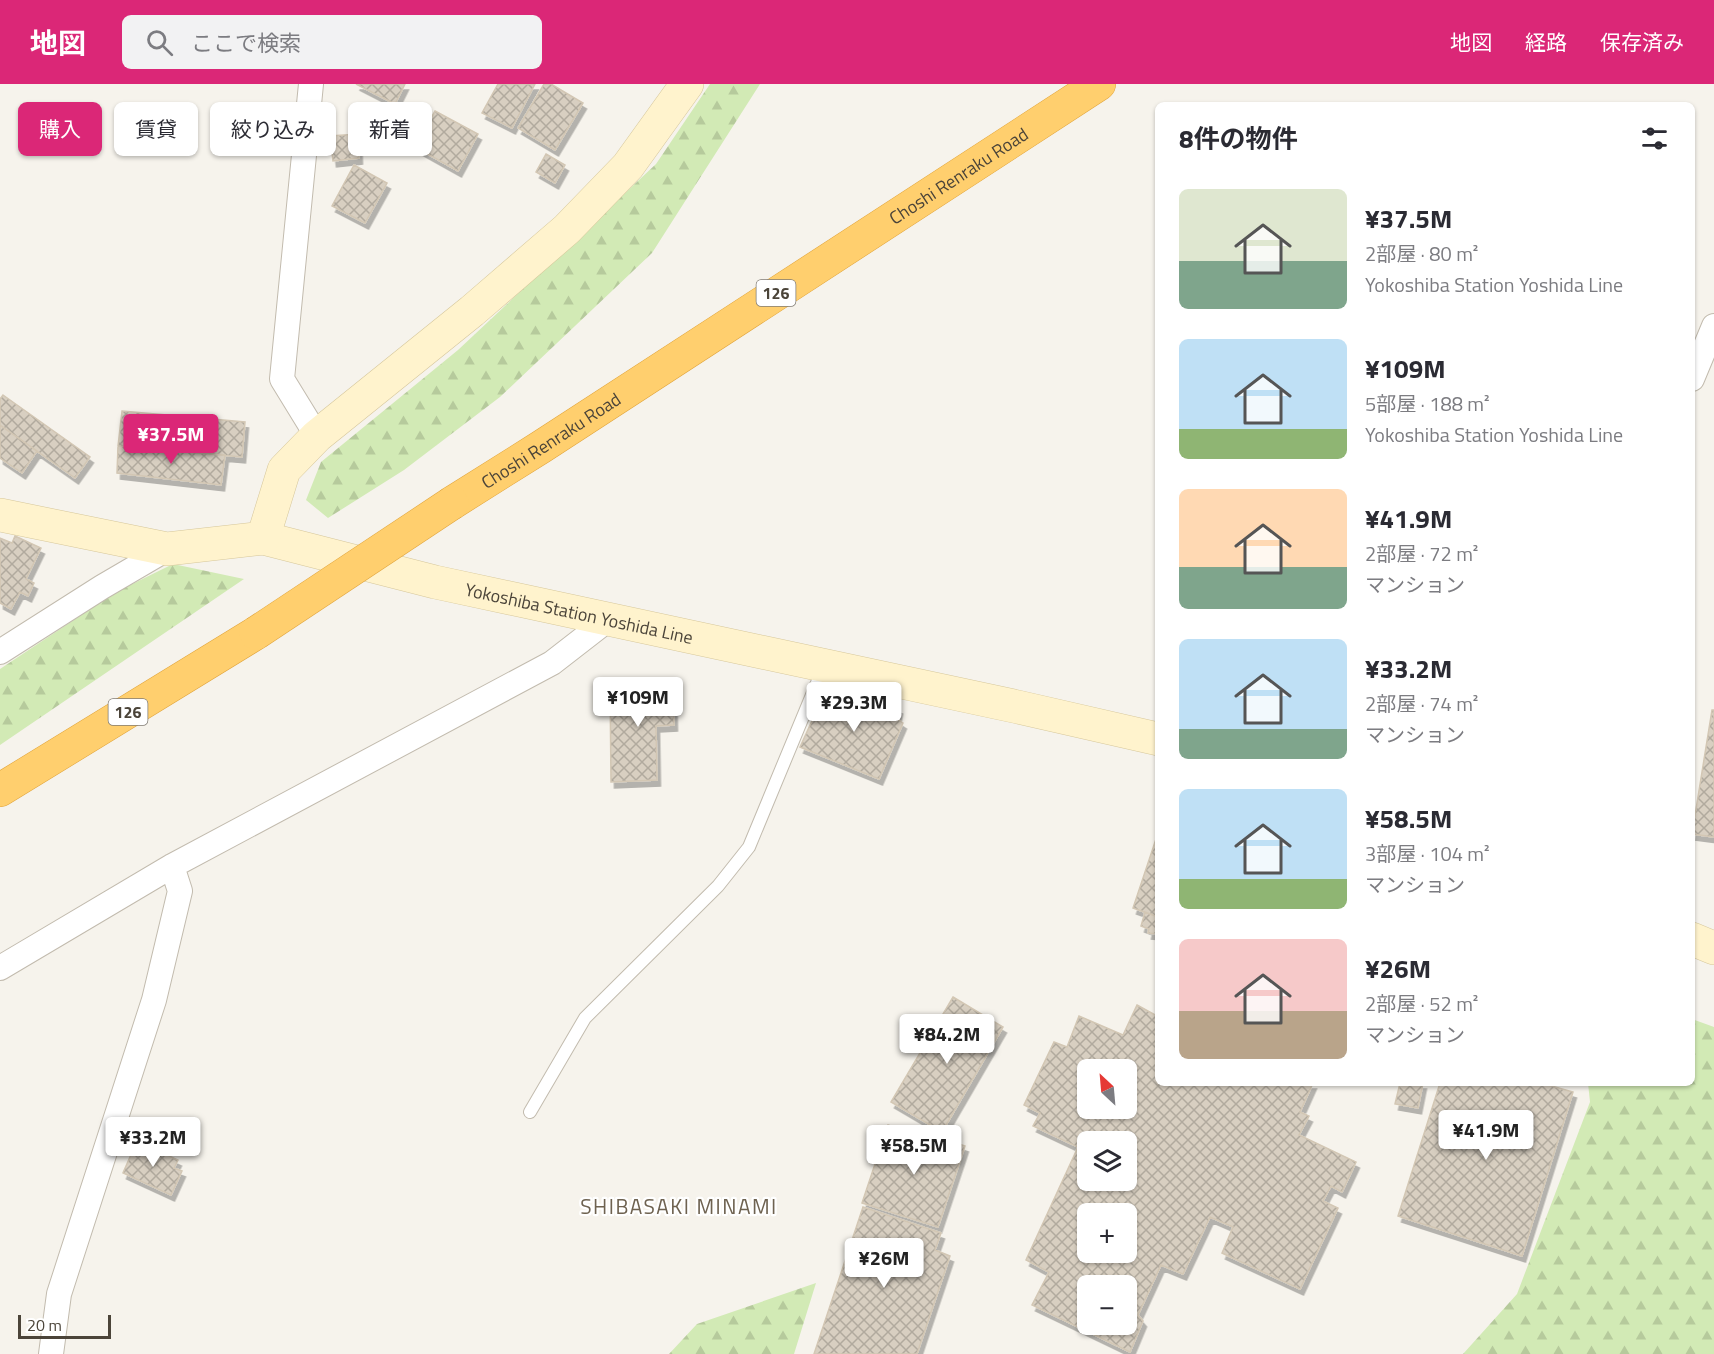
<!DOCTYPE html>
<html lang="ja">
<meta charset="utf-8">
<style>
:root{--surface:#fff;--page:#f2f2f3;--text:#2b2b33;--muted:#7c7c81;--accent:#db2777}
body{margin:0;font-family:"Titillium Web","Noto Sans JP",sans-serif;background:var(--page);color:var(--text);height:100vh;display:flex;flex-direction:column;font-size:22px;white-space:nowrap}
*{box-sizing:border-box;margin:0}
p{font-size:20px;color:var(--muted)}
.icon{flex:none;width:33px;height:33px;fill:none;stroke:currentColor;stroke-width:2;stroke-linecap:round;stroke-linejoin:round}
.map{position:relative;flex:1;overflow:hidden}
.drawer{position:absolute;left:1155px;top:18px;width:540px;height:984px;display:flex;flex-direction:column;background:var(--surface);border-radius:9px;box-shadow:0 2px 4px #0004}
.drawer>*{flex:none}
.banner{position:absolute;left:18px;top:18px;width:570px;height:54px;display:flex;gap:12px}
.needle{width:39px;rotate:334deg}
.tools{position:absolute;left:1077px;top:975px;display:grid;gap:12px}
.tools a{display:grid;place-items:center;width:60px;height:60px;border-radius:9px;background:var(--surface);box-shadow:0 2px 4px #0004;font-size:30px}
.scale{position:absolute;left:18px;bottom:15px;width:93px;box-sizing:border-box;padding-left:6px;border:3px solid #4b4439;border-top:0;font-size:16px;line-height:21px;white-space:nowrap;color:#4b4439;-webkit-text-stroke:4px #fff;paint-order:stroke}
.price{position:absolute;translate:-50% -51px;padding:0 14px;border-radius:6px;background:#fff;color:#222;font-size:20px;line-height:39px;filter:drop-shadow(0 2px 3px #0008)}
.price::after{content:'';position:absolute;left:50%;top:36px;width:18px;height:14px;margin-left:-9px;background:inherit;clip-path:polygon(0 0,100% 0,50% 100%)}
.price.active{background:var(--accent);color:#fff}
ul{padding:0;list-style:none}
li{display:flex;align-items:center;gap:18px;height:150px;padding:0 24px}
li span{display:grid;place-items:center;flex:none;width:168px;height:120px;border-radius:9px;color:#555}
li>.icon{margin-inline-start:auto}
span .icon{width:72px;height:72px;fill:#fffc;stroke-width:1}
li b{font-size:26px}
h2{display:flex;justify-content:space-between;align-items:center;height:72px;padding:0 24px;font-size:26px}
.tag{padding:0 21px;border-radius:9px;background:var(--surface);box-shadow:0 2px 4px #0004;font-size:21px;line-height:54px}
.tag.active{background:var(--accent);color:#fff}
header{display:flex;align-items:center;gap:36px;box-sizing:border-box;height:84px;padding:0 30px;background:var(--accent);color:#fff}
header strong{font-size:28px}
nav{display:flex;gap:33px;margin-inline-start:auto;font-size:21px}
.search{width:420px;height:54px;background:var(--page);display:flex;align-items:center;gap:15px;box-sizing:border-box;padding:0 21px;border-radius:9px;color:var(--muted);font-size:22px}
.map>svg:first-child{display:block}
</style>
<header>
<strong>地図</strong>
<div class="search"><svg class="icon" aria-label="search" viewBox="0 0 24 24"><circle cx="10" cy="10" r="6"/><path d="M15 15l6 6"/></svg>ここで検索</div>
<nav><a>地図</a><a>経路</a><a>保存済み</a></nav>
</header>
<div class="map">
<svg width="1714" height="1270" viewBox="0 0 1714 1270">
<defs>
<pattern id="forest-firs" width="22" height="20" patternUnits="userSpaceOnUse" patternTransform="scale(1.5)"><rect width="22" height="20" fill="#d2eab5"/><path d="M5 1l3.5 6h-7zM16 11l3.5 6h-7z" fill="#b6ca9c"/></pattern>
<pattern id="building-cross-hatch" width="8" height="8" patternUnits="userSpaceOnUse" patternTransform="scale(1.5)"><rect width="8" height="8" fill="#d8cfc1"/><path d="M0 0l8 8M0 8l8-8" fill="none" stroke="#b1aa9e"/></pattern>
<filter id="shadow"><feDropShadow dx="3.5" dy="6" stdDeviation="0" flood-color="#0004"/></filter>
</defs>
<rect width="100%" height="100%" fill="#f6f3ec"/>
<path fill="url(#forest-firs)" d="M710 0H760L652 169 500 313 404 386 328 434 306 416 321 378 458 266 656 80Z
M173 480 244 495 0 661V585L116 508Z
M1692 935 1714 943V1270H1463L1517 1210 1590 1018 1588 999H1692Z
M816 1199 794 1270H669L697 1240Z"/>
<path fill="url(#building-cross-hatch)" stroke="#d3c7b4" stroke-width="1.5" fill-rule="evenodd" filter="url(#shadow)" d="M356 0H405L395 20Z
M498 0H535L512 44 482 29Z
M544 0H551L583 19 555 66 518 44Z
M435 27 478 50 458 87 415 63Z
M358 50 359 74 333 77 330 52Z
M546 70 565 81 555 99 536 88Z
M354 81 387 99 365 139 332 122Z
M3 311 90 373 75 394 0 341V315Z
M122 327 245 338 242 373 118 362Z
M0 341 37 367 22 389 0 374Z
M118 362 225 371 221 401 117 389Z
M15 452 41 464 26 495 34 499 28 512 20 508 11 525 0 519V454L12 459Z
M673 598 674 641 656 642 657 696 611 698 610 599Z
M826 606 871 624 875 616 899 624 897 635 903 639 879 695 800 663Z
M1712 626H1714V753L1692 750Z
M1158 749V833L1133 824Z
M1145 828 1158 833V850L1148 849 1149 845 1141 842Z
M953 913 1003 943 942 1048 891 1018Z
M1137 921 1157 932 1158 931V999H1313L1300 1028 1309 1032 1299 1051 1356 1078 1342 1108 1331 1102 1323 1117 1338 1124 1300 1205 1222 1169 1233 1143 1210 1133 1183 1190 1161 1181 1138 1231 1143 1237 1130 1268 1032 1221 1049 1188 1026 1176 1078 1063 1033 1042 1040 1029 1024 1021 1054 958 1067 963 1079 932 1123 951ZM1088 986H1126V1024H1088ZM1088 1058H1126V1096H1088ZM1088 1130H1126V1168H1088ZM1088 1202H1126V1240H1088Z
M1400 999H1423L1418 1024 1395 1020Z
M1440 999H1541L1573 1008 1522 1172 1398 1132Z
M888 1041 938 1058V1053L965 1062 938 1143 862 1119Z
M137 1057 178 1076 174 1084 182 1087 171 1111 123 1089Z
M863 1123 941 1149 935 1166 950 1172 917 1270H814Z"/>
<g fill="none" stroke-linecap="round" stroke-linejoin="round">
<defs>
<path id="lane" d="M530 1028 585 934 718 802 749 763 824 582"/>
<path id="street" d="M311 0 282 295 317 352
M1692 295 1714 242
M0 568 102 503 167 465
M0 884 172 782 552 579 610 534
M51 1270 59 1210 154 916 180 807 172 782"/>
<g id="secondary">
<path id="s1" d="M0 431 167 465 263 454 435 498 1018 623 1158 655"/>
<path d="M263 454 284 386 317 352 472 227 567 145 628 82 687 0"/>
<path d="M1692 855 1714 864"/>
</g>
<g id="highway">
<path id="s2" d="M452 419 541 363 1099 0"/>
<path d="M0 706 256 549"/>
</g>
</defs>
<use href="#lane" stroke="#c2bbae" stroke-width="14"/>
<use href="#street" stroke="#c2bbae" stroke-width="26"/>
<use href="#secondary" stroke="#d6c79b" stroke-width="34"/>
<use href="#highway" stroke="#e0a43c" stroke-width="34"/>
<use href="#lane" stroke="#fff" stroke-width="12"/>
<use href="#street" stroke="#fff" stroke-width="24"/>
<use href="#secondary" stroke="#fff3cd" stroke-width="33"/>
<use href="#highway" stroke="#ffcf6e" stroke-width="33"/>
<defs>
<path id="highway-bridge" d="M256 549 452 419"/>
</defs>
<use href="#highway-bridge" stroke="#e0a43c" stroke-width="34" stroke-linecap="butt"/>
<use href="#highway-bridge" stroke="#ffcf6e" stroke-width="33"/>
</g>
<g text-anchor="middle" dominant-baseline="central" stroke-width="4.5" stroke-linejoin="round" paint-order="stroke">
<g fill="#fff" stroke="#817c74" stroke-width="1.5">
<rect x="756.5" y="196" width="39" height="26" rx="4.5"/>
<rect x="108.5" y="615" width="39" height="26" rx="4.5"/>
</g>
<g font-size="16" font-weight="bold" fill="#4b4439">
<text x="776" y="209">126</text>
<text x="128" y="628">126</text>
</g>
<g font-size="18" fill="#4b4439" stroke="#fff">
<text stroke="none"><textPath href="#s2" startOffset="603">Choshi Renraku Road</textPath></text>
<text stroke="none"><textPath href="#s2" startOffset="117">Choshi Renraku Road</textPath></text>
<text stroke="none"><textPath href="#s1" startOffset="592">Yokoshiba Station Yoshida Line</textPath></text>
</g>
<g font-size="21" letter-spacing="1.5" fill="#6e6250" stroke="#fff">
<text x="679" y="1122">SHIBASAKI MINAMI</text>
</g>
</g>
</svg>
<div class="tools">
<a><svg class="needle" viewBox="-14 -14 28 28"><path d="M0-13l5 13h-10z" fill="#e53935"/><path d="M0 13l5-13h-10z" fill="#7c7c81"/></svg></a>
<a><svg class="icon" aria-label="layers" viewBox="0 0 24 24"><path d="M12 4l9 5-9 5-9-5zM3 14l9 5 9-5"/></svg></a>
<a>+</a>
<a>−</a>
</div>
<div class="scale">20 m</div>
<b class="price active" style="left:171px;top:381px">¥37.5M</b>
<b class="price" style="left:638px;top:644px">¥109M</b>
<b class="price" style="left:854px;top:649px">¥29.3M</b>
<b class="price" style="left:947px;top:981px">¥84.2M</b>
<b class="price" style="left:1486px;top:1077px">¥41.9M</b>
<b class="price" style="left:153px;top:1084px">¥33.2M</b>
<b class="price" style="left:914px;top:1092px">¥58.5M</b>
<b class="price" style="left:884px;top:1205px">¥26M</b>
<div class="banner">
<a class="tag active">購入</a>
<a class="tag">賃貸</a>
<a class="tag">絞り込み</a>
<a class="tag">新着</a>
</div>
<section class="drawer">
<h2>8件の物件<svg class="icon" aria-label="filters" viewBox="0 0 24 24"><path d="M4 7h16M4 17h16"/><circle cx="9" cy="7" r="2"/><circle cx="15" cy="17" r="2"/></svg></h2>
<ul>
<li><span style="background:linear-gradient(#dfe7d0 60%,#7fa58c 0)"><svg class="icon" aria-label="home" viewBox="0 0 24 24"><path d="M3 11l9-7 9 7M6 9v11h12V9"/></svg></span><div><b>¥37.5M</b><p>2部屋 · 80 m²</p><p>Yokoshiba Station Yoshida Line</p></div></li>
<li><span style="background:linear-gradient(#bfe0f5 75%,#8fb573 0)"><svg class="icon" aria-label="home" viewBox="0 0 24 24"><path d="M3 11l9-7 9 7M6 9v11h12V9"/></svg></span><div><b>¥109M</b><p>5部屋 · 188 m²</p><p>Yokoshiba Station Yoshida Line</p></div></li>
<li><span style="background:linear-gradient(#ffd9b3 65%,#7fa58c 0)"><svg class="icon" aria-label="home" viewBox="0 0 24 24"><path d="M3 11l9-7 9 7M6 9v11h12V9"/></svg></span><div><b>¥41.9M</b><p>2部屋 · 72 m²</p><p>マンション</p></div></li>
<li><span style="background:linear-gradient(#bfe0f5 75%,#7fa58c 0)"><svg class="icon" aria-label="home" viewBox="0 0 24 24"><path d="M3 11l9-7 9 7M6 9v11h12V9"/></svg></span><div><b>¥33.2M</b><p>2部屋 · 74 m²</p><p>マンション</p></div></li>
<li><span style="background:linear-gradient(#bfe0f5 75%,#8fb573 0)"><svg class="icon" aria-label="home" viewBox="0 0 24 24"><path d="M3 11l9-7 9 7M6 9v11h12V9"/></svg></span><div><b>¥58.5M</b><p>3部屋 · 104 m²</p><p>マンション</p></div></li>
<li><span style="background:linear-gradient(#f6c9c9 60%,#b9a48a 0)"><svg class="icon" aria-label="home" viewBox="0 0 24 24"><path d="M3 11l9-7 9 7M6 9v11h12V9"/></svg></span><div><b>¥26M</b><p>2部屋 · 52 m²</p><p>マンション</p></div></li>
</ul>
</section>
</div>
